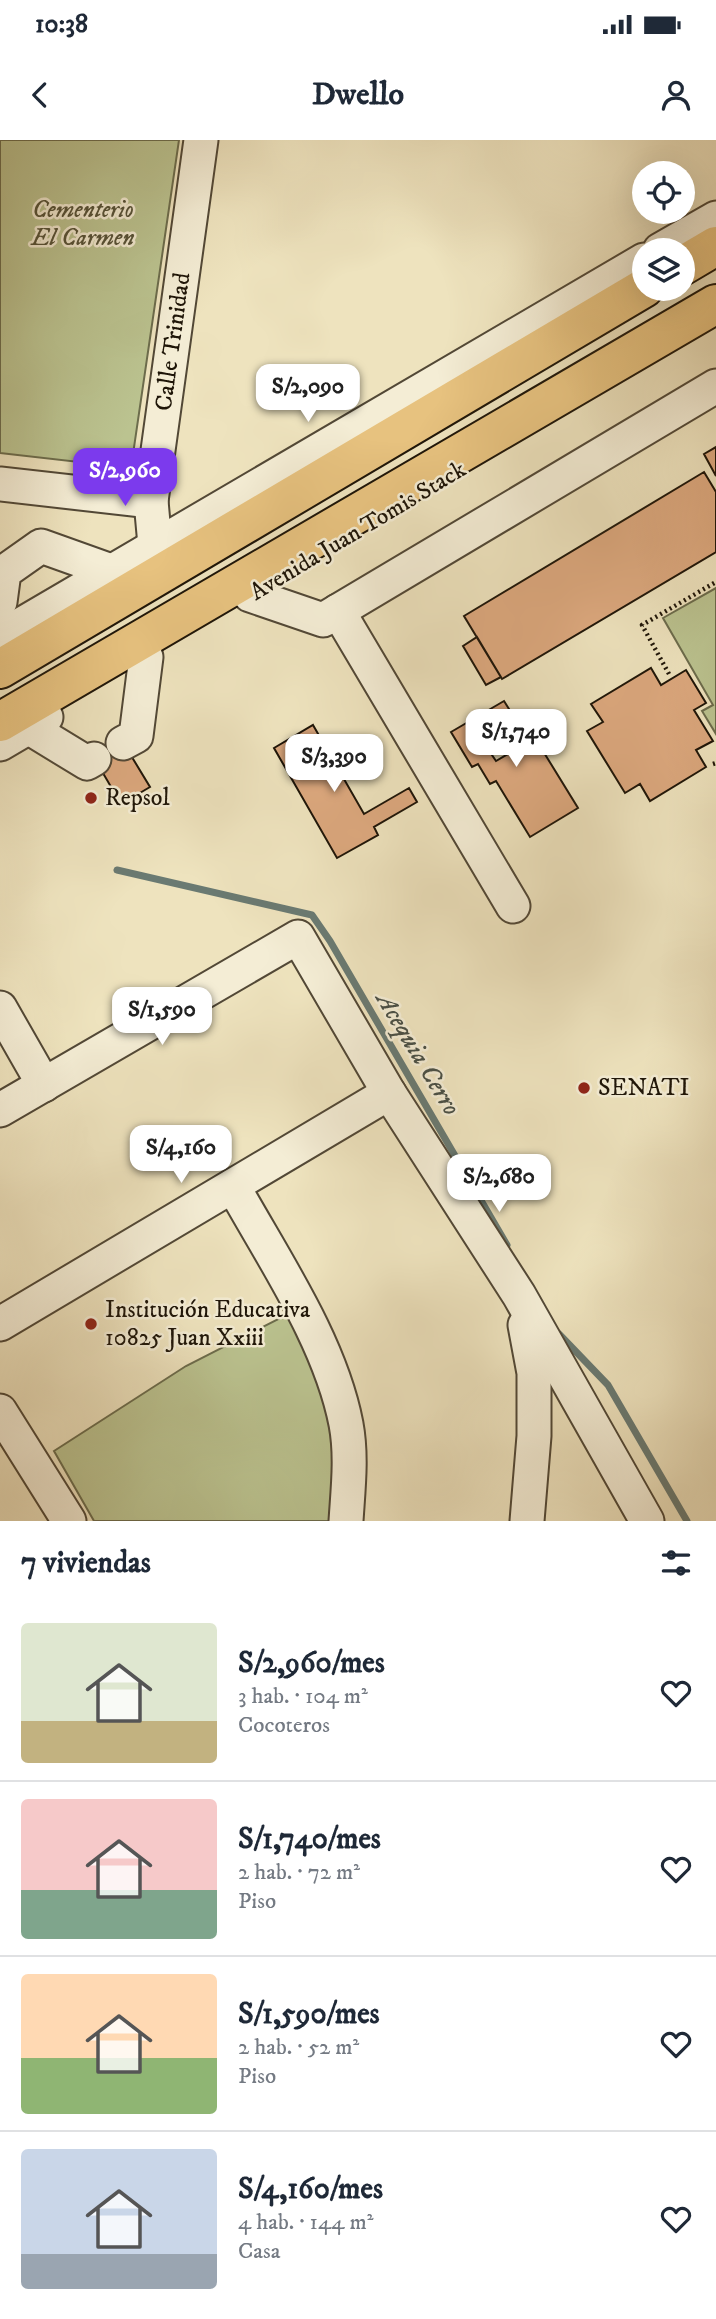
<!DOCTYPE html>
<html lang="es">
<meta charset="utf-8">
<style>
:root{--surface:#fff;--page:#f2f2f3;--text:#1f2937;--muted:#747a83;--line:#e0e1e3;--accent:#7c3aed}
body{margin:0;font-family:"IM FELL DW Pica",serif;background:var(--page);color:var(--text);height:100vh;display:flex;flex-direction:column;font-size:26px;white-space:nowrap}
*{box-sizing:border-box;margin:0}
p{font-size:23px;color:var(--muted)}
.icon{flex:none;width:38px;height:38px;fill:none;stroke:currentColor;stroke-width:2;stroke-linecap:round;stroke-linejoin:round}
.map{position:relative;height:1381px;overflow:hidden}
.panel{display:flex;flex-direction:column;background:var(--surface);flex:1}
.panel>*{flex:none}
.tools{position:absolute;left:632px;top:21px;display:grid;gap:14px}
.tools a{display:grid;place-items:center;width:63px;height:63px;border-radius:50%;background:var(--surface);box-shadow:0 7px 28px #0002;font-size:35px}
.price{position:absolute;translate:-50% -60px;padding:0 16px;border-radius:14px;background:#fff;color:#222;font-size:23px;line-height:46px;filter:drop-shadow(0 2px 4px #0008)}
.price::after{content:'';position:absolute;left:50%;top:42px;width:21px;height:16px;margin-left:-10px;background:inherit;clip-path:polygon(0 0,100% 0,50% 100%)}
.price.current{background:var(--accent);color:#fff}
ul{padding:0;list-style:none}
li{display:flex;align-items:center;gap:21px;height:175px;padding:0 21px}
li+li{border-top:2px solid var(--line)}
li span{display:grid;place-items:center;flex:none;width:196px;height:140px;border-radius:7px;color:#555}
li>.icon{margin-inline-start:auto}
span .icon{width:84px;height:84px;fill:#fffc;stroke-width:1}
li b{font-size:30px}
h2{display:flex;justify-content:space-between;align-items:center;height:84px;padding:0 21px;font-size:30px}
.status{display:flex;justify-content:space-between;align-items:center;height:49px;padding:0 35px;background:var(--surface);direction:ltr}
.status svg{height:19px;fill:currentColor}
header{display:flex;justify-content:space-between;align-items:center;height:91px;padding:0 21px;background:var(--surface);font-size:32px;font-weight:800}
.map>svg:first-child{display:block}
</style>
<div class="status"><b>10:38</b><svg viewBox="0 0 49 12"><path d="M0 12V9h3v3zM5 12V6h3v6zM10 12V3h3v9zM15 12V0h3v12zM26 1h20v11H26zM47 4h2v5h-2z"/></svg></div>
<header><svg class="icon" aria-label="back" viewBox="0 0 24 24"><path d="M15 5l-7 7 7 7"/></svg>Dwello<svg class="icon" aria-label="person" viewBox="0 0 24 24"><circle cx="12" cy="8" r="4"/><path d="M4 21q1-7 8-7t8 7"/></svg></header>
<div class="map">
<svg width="716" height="1381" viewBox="0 0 716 1381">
<rect width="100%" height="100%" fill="#eee3be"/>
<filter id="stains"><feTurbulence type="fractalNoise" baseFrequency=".00286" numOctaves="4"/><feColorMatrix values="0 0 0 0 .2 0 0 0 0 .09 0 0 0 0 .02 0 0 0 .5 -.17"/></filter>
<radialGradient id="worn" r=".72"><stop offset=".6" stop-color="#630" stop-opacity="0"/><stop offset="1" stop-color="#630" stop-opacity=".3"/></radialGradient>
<path fill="#bbc390" stroke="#6c6c4c" stroke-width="2" d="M0 0H179L131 328 0 313Z
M716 448V594L702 571 713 565 663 478Z
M296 1170 325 1226 340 1381H94L54 1311 186 1226Z"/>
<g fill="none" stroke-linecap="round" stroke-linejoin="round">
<path stroke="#6a7a72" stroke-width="7" d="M117 730 312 775 330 801 507 1105
M559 1194 608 1245 687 1381"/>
</g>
<path fill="#dca87e" stroke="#1e1508" stroke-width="2" d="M716 307V336L704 314Z
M704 332 716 352V412L502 539 464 476Z
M477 497 501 537 486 545 463 506Z
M651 528 661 545 686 530 706 563 694 570 713 601 696 610 706 627 650 661 640 644 625 653 587 591 603 582 591 564Z
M504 561 525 595 492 615 496 621 535 598 578 668 530 697 496 641 490 644 478 624 472 627 451 592Z
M313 585 364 674 409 648 417 662 374 687 378 695 337 718 274 608Z
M121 599 150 647 121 664 93 616Z"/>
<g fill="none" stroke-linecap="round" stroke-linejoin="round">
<defs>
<g id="minor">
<path d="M660 110 716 78"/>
<path d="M0 344 151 361"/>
<path id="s1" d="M155 405 151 361 201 0"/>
<path d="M250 455 323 480 716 246"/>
<path d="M0 462 4 432 41 406 111 431"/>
<path d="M338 471 513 766"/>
<path d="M0 497 644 120"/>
<path d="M28 587 87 623 94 619"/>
<path d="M123 603 136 596 146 517"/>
<path d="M0 604 46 577"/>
<path d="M0 868 44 945"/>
<path d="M0 970 298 797 389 953 519 1155 647 1381"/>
<path d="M233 1046C274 1120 330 1201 346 1284 352 1316 348 1349 346 1381"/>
<path d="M0 1184 389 953"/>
<path d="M525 1185 534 1233V1296L527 1381"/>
<path d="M0 1271 69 1381"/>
</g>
<path id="major" d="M682 126 716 106
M0 529 644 148
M0 582 716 164"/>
</defs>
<use href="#minor" stroke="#524836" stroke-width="37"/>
<use href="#major" stroke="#1e1508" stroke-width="42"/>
<path stroke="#1e1508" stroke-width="4.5" stroke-dasharray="2 3.5" stroke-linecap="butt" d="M669 534 642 485 716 442
M713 624 716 623"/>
<use href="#minor" stroke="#f4edd5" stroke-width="33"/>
<use href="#major" stroke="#e7c27f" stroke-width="38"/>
</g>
<g fill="#8f2418" stroke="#f4edd5" stroke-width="2.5">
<circle cx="91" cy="658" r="7"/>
<circle cx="584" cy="948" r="7"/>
<circle cx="91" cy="1184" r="7"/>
</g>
<g text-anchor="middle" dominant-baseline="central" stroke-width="5" stroke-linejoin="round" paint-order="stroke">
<g font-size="24" font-style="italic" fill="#555238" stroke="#f4edd5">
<text x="83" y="70">Cementerio<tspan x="83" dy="28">El Carmen</tspan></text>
</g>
<g font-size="24" fill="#1e1508" stroke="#f4edd5">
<text stroke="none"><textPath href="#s1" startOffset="205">Calle Trinidad</textPath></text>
<text transform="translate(358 391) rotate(-31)">Avenida Juan Tomis Stack</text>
</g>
<g font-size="24" fill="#1e1508" stroke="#f4edd5" text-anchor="start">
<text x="105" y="658">Repsol</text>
<text x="598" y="948">SENATI</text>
<text x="105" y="1170">Institución Educativa<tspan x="105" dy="28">10825 Juan Xxiii</tspan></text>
</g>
<g font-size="26" font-style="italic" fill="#4a5046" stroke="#f4edd5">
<text transform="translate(418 914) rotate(59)">Acequia Cerro</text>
</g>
</g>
<rect width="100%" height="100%" filter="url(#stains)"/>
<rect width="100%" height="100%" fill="url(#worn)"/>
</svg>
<div class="tools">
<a><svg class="icon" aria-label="locate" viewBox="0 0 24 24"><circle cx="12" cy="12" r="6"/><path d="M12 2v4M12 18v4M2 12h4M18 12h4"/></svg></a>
<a><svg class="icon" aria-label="layers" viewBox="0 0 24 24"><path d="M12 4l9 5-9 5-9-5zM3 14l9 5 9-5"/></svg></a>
</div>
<b class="price" style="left:308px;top:284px">S/2,090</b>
<b class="price current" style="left:125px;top:368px">S/2,960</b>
<b class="price" style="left:516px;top:629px">S/1,740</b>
<b class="price" style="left:334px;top:654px">S/3,390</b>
<b class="price" style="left:162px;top:907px">S/1,590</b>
<b class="price" style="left:181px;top:1045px">S/4,160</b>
<b class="price" style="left:499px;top:1074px">S/2,680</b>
</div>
<section class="panel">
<h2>7 viviendas<svg class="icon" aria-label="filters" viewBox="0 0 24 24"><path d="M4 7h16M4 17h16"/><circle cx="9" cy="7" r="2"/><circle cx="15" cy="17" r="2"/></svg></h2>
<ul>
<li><span style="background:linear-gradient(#dfe7d0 70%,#c2b280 0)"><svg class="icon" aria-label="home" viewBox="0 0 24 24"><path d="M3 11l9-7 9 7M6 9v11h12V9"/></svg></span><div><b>S/2,960/mes</b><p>3 hab. · 104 m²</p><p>Cocoteros</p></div><svg class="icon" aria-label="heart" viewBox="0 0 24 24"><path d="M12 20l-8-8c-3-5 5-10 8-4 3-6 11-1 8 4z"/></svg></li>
<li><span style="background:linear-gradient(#f6c9c9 65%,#7fa58c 0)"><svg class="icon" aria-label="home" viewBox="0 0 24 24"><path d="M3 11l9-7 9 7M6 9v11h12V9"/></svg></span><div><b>S/1,740/mes</b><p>2 hab. · 72 m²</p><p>Piso</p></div><svg class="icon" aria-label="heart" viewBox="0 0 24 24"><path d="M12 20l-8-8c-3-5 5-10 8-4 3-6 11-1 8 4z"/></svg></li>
<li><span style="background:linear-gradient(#ffd9b3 60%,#8fb573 0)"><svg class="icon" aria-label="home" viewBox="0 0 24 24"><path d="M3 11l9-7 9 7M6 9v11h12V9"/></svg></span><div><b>S/1,590/mes</b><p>2 hab. · 52 m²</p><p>Piso</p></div><svg class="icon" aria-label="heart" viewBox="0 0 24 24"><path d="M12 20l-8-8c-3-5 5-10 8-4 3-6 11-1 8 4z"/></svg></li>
<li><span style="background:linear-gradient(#c9d6e8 75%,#9aa5b1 0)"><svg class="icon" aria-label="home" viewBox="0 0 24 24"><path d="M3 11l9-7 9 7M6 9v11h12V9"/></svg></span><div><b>S/4,160/mes</b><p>4 hab. · 144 m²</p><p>Casa</p></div><svg class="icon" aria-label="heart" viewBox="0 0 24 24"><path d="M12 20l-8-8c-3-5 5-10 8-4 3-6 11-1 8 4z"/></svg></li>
</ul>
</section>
